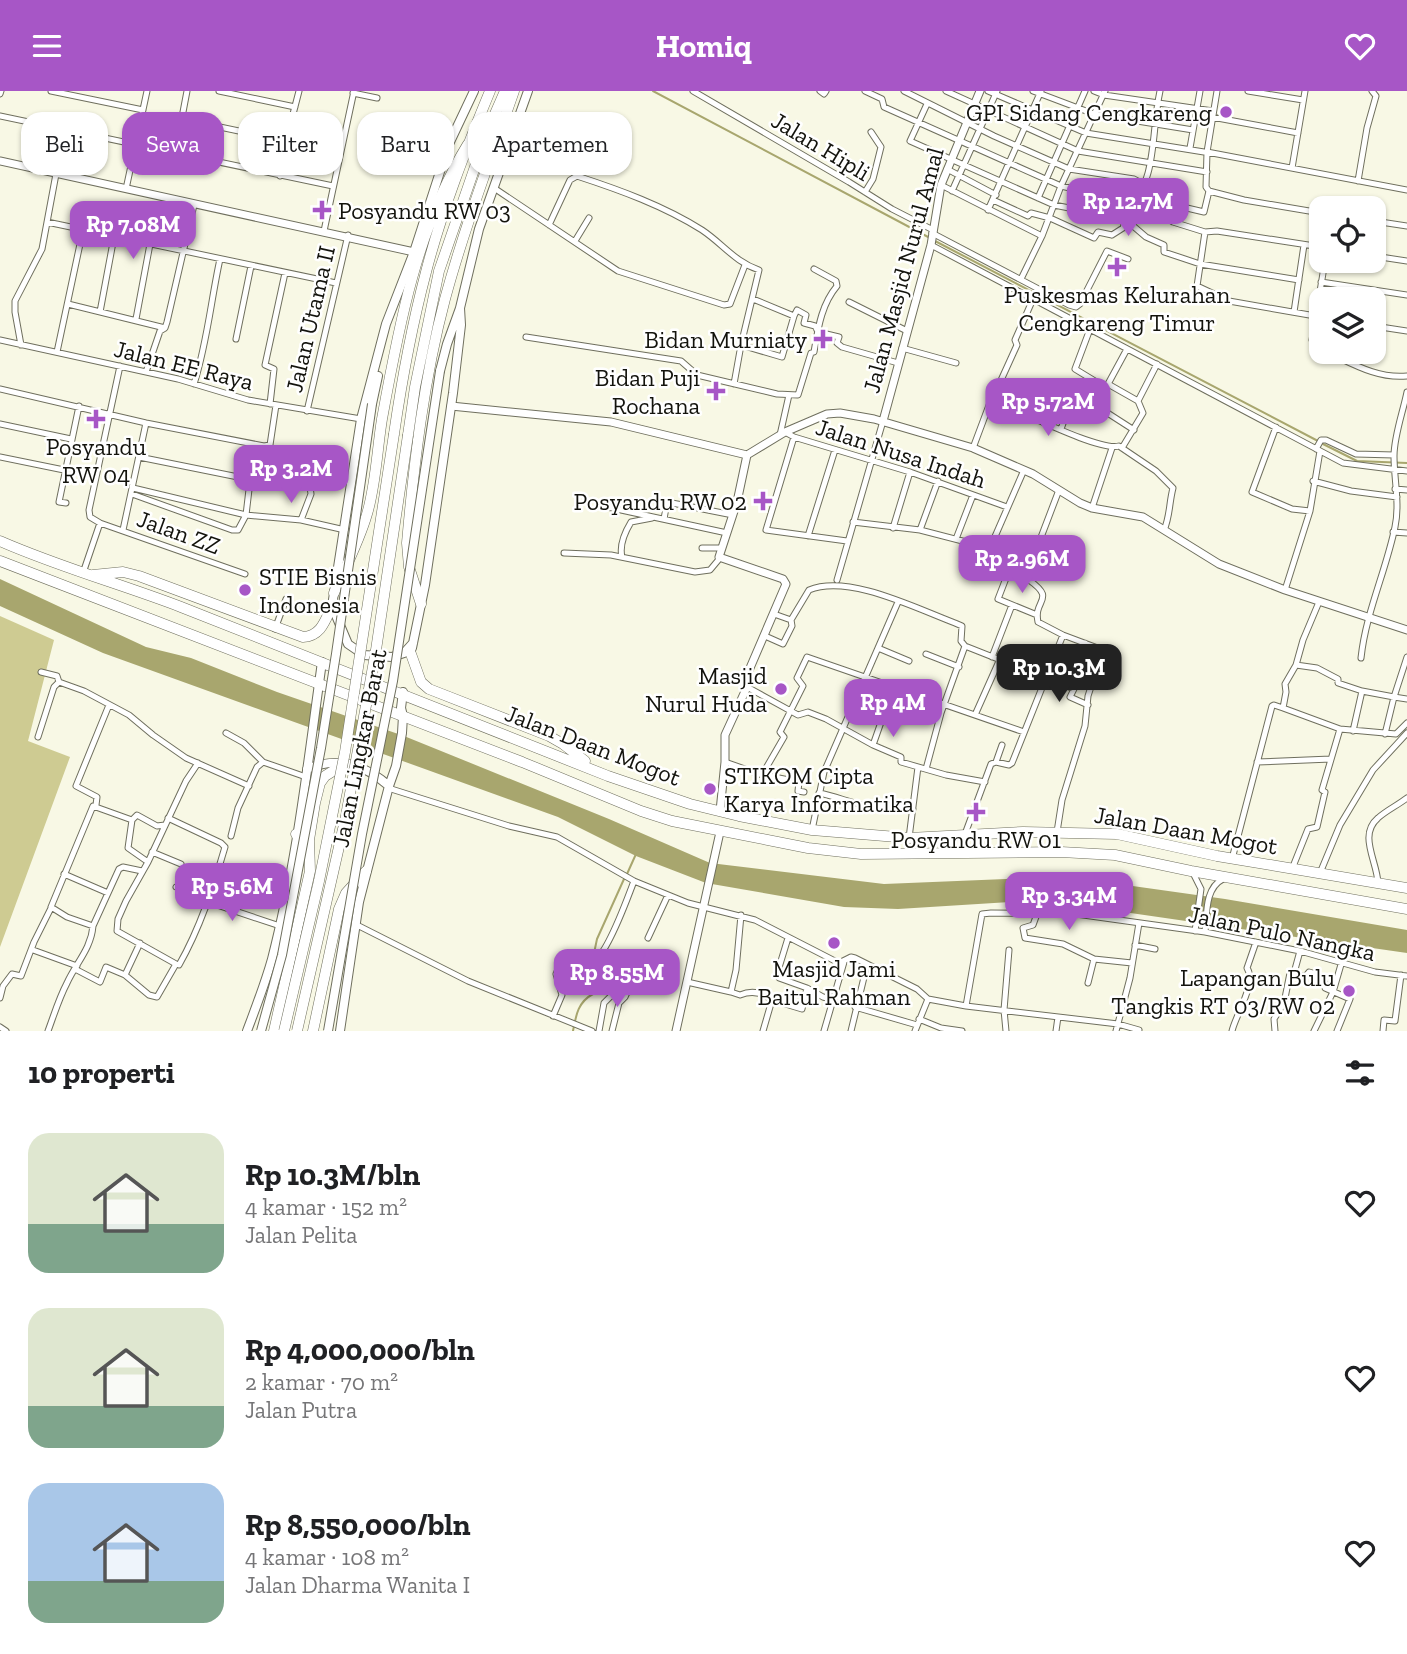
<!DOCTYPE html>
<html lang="id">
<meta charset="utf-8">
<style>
:root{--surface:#fff;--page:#f6f6f6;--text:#202124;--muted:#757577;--accent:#a756c6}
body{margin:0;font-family:"Zilla Slab",serif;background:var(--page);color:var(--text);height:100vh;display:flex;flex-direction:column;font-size:26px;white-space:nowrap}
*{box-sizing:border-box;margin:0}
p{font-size:23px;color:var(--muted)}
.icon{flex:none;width:38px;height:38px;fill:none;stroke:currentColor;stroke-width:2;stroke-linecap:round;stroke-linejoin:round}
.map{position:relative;height:940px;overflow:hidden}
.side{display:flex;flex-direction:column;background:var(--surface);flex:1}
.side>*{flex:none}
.top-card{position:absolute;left:21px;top:21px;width:700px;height:63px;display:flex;gap:14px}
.tools{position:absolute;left:1309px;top:105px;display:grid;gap:14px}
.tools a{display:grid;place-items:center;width:77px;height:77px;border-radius:14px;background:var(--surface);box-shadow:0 2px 5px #0004;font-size:35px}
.price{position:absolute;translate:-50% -60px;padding:0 16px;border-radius:14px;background:var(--accent);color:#fff;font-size:23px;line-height:46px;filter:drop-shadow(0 2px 4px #0008)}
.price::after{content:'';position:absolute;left:50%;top:42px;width:21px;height:16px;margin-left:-10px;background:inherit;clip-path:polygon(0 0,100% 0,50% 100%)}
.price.current{background:#222;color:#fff}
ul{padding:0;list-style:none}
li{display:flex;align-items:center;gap:21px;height:175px;padding:0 28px}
li span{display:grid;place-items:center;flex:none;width:196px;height:140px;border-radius:21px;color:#555}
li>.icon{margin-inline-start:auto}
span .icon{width:84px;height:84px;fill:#fffc;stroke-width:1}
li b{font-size:30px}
h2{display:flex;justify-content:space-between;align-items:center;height:84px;padding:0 28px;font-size:30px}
.pill{padding:0 24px;border-radius:21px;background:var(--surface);box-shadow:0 2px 5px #0004;font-size:24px;line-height:63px}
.pill.current{background:var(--accent);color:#fff}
header{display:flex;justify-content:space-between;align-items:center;height:91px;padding:0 28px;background:var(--accent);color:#fff;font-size:32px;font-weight:800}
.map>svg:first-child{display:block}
</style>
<header><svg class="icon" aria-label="menu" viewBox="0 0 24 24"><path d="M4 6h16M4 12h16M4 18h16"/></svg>Homiq<svg class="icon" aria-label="heart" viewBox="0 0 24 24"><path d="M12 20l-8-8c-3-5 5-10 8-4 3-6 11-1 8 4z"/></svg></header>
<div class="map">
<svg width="1407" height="940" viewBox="0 0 1407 940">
<rect width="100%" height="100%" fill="#f8f8e5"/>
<path fill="#cecb92" d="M0 525 54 549 28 650 70 666 0 856Z"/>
<path fill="#a8a66e" d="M0 488 146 556 191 567 277 601 404 645 609 728 710 772 884 793 1033 787 1090 789 1225 808 1407 839V862L1041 809 898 818 844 816 706 792 636 765 558 726 103 562 0 515Z"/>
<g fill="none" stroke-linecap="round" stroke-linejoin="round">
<path stroke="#a8a66e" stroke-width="2" d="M653 0 930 147
M935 150 1318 350
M1323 353 1357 370 1407 372
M627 783 636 763
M593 867 597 848 624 788
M573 940C576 924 578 911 593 903L588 892 592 873"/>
<defs>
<path id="street" d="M51 0 143 19
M219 0 295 16
M693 0 849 91 892 118 933 139
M820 0 824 3 826 0
M865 0 882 8 884 16 1061 95 1096 103 1138 108 1173 131 1205 141 1217 140 1321 156
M904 0 994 45 1069 78 1134 88 1187 117 1204 121 1209 100 1206 96 1207 61 1217 0
M946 0 1078 60 1207 81
M988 0 1086 42 1204 61
M1033 0 1094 23 1193 39
M1094 0 1104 4 1213 20
M1248 0 1303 9
M353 2 377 7
M0 3 1 0
M927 13 910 50 1054 114 1125 128 1146 146 1164 154V161L1200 173 1299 189
M0 25 333 95
M1212 26 1298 42
M182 28 286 50
M1190 57 1200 0
M1207 61 1407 99
M175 63 187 0
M1292 77 1305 0
M947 78 996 104
M280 85 286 50 299 0
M1358 90 1367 37 1376 5 1372 0
M941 94 1042 145
M494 97 618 180 724 214 730 213 745 174
M126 98 147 0
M952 100 997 0
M1209 100 1244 109 1321 122
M865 101 873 88 881 56 871 41
M1038 107 1085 0
M993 109 1028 125 1031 122 1050 127 1094 147 1098 141 1112 144
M988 119 1041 0
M1374 130 1407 135
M47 131 336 192
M549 134 570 89 577 85C620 99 664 115 702 139 723 153 735 171 759 179L741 254 734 293
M324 140 354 0
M1205 141 1197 195 1229 210 1321 226
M932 142 1069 214 1076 216 1080 213 1107 160 1128 168
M1112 144 1123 137C1128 117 1143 102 1148 82 1155 56 1154 27 1160 0
M575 150 589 127
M931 154 1343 372 1407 380
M1374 165 1407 170
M1021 188 1042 145 1061 95 1105 0
M1321 191 1407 204
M753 208 794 225 797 219 806 224 804 232 815 235 818 241 839 246 837 252 842 256 898 272
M849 211 907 240
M68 213 165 237
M100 221 114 146
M1294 221 1304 154
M136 228 150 153
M1374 235 1407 240
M1090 238 1075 278 1103 295
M526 246 681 270 697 284 777 303 798 304 811 262 814 261C818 238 821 214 837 195L836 190 814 178
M236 248 251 175
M0 249 178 288 248 309 361 328
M21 254 15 221V210L42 158 56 83
M741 254 782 266 794 225
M902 257 956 272
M1321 258 1314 253 1312 249 1325 170
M57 261 83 139
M1327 261C1353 273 1378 288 1407 285
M120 275 89 419 90 426 100 432 245 483
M146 281 160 240 165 237 167 231 194 114
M194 293C207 253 211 209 220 168
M1108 293 1138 310
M0 298 146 332 264 355
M992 309 1017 254 1015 249 1033 208
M1092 312 1134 339
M270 313 274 278 265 274 285 182
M307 320 348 144
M0 333 71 348
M1276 336 1252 401 1292 418 1310 420
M1061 338 1070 313 1078 305 1092 312 1103 295 1108 293 1127 258
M785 341 794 346 910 381 1007 416
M780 344 789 304
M794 346 766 439 847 450
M264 355 261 374 262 379 310 396 311 403 301 429
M264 355 270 354 276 314
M973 357 991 309C1015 317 1099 361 1119 355L1156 380 1173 397C1169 412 1170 426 1164 439
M1122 357 1143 322 1138 310 1157 273
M1316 358 1321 349H1326L1356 363 1394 364
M0 366 64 379
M1313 390 1351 400 1397 406
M133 397 246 424 301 429 345 439
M1395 398 1407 399
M132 403 232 439H238L246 424 250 390 248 388 139 366
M66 412 59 411 79 315
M598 414 727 442
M1092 417 1112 357
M664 428 667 411 733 424
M853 431 920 439 1032 468
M893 437 910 381
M123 439 146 332
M920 439 938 390
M1393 441 1407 442
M808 445 835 359
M956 448 973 404
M702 457H722
M990 457 1024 379
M564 462 611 464 695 481 710 479 720 467
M622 466C619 454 625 441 631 431L652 427
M83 482 100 432
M1028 487 1008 482 998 508 1037 524
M837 489 883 330
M1285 499 1310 420 1320 360
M774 523 791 529
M275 538 286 508
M765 545 783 553 792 535 791 529 809 499C849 483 915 517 955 532L962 535 961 550 965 555 1074 598 1070 606 1088 614
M878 557 909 570
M926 563 959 576
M992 566 1012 514
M1407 566 1394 606 1407 608
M1361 567C1366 521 1386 480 1395 436 1400 413 1394 388 1394 365 1394 345 1403 321 1407 301
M1296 574 1317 577 1338 588V592L1362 600 1353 640
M41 581 57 585 59 591 84 600 129 624 153 644 186 667 249 695
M747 596 798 624 808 621 826 628 873 654 901 666V671L946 684 985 691
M1071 596 1085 552
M1362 600 1394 606 1385 643
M1283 617 1340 638 1396 643 1407 632
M975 624 1000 568
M226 642 244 652 263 671
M38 646 54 596 59 591
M873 654 893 597
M263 671 306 686
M725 671 759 683 799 691 798 700 804 701
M996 671 1002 654
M1257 671 1331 668
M926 678 941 622 965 555
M762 684 784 646 780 641 803 595 797 587 807 566 1024 641
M388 697 509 735 557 746 634 790 688 812 755 829 835 870 839 872 851 866 855 867 917 898 928 908 966 915 1118 933 1139 939
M819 702C838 706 854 713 873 716L878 713 913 718
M96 714 97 706 76 695 109 614
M132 729 128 757 148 771
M812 739 824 681 898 511
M1057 741 1062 709 1085 635 1088 605 1103 559 1063 544 1038 531C1033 508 1057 509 1029 489L1027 483 1059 399
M965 743 991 673 996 671 1009 674 1012 672 1063 544
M231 745 238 717 257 676 263 671
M909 747 918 676
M152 761 181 773
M1232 768 1272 615 1274 614 1283 617 1286 601 1285 593 1296 574 1303 549 1319 511
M1292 778 1308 738 1317 736 1325 701 1322 699 1340 638
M1193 782 1201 798 1195 840
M1320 782 1340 734 1373 679 1407 642
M64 783 108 802
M1378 792C1377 770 1358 744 1378 727 1387 719 1398 714 1407 707
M176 796 210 807
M208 811 280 835
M1037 823 1033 834 1023 837 1025 847 1063 853 1094 868 1132 872
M355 833 468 890 592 940
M93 835 67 826 51 816 93 715 132 729 137 724 157 735 165 734
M1205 841C1207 822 1205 797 1223 788
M648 847 668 804
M140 852 125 884 149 904 157 906 176 873 179 874C200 837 213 797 225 756L221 752 168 727
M1135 854 1155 858
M33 859 77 875
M1300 860 1294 882 1305 886 1309 881 1316 883V889L1325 892V897L1350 908 1337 940
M176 873 117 840 118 828 126 810 148 771 186 690 198 672
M75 878 100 891 106 876 125 884
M687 891 731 901 736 879 741 824
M1088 892 1094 868
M807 897 823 906 834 909
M731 901 740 904C752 899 762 901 772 909L763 940
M0 907 3 895 12 883 21 885 34 851 51 817
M772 909 802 918 807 897 779 887 777 883 788 847
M966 915 982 823 991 822 1076 823 1205 841 1300 860 1375 881 1407 885
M855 916 917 934
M553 925 562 904 556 883 563 867C573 865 586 874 595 869 608 861 628 806 634 790
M919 928 941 937 962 940
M0 936 6 940
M48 940C54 924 59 907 67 892 76 872 91 858 93 835L119 778 123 776 142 780
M599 940 604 912 614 902 619 878 626 880V884L634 887
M612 940 619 912 625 906 639 875
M824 940 844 871
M851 940 867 874
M915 940 928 908
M1006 940 1004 919 1009 859
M1056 940 1058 926
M1116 940 1130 887 1139 832
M1232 940C1236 923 1257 892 1247 877L1256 851
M1275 940 1274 928 1284 912 1290 882H1294
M1314 940 1333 901 1342 870
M1383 940 1384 929 1395 930 1401 884"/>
<path id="secondary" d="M0 70 414 161
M451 315 611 331 747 364 785 341 827 323 840 322 874 328 973 357 1033 383 1080 412 1092 417 1143 426 1219 473 1285 499 1407 539
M883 330 931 154 941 94 980 0
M720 720 725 671V644L747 596V584L786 493 783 488 719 466 737 411 747 364
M676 940 720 741"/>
<path id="primary" d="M440 280 447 253 460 217 479 138 528 0
M372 313 378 285
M413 552 404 562 392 566 364 564 348 553 332 515 361 328 386 233 414 161 449 53 474 0
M412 557 425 494 453 302 461 234 460 217
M307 678C338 665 364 673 389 695
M247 940C256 916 265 893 272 868 297 771 308 670 322 571
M340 940 359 811 389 695 396 675 402 642 403 625 401 617 403 601"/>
<path id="highway" d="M394 343C402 288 412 234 426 181 442 119 466 58 490 0
M408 344 415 296 439 180 487 41 505 0
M0 450C59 476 121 493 181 516L608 685 690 713 739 725 812 739 909 747 1023 741 1117 743 1217 765 1407 797
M0 470 522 671 641 720 672 730 808 757 861 763 1061 761 1115 764 1191 780 1407 818
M93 484 123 481 139 485 303 546C321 545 325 530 332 515
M334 502C345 477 359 451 367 423 376 393 377 359 382 328 399 234 417 136 468 53
M421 513 409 476 407 452C414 371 424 287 445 208 464 138 490 69 514 0
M411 563 421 591 429 598 549 645 563 653 585 670
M296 743 305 758
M274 940 310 780 309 749 315 712 320 692 325 685 346 672
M313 940 339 818 346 802 366 780"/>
</defs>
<use href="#street" stroke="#6f6f5e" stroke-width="7"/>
<use href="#secondary" stroke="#6f6f5e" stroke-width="9"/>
<use href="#primary" stroke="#6f6f5e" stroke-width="10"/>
<use href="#highway" stroke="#6f6f5e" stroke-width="11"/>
<use href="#street" stroke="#fff" stroke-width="5"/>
<use href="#secondary" stroke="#fff" stroke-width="7"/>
<use href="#primary" stroke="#fff" stroke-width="8"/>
<use href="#highway" stroke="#fff" stroke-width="10"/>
<defs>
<path id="primary-bridge" d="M261 940 282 864 321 657 336 563 372 313
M328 940 362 743 393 590 440 280"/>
<path id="highway-bridge" d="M284 940 319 790 345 661 394 343
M297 940 346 725 376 559 408 344"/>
</defs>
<use href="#primary-bridge" stroke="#6f6f5e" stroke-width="10" stroke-linecap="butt"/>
<use href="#highway-bridge" stroke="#6f6f5e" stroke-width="11" stroke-linecap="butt"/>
<use href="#primary-bridge" stroke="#fff" stroke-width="8"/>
<use href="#highway-bridge" stroke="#fff" stroke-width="10"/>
</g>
<g fill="#a756c6" stroke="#fff" stroke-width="2.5">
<circle cx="1226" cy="21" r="7"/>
<path d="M318.5 108.5h7v7h7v7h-7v7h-7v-7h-7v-7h7z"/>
<path d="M1113.5 165.5h7v7h7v7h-7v7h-7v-7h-7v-7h7z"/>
<path d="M819.5 237.5h7v7h7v7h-7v7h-7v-7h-7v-7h7z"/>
<path d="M712.5 289.5h7v7h7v7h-7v7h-7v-7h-7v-7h7z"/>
<path d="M92.5 317.5h7v7h7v7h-7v7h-7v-7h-7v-7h7z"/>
<path d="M759.5 399.5h7v7h7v7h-7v7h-7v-7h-7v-7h7z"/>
<circle cx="245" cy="499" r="7"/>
<circle cx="781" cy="598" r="7"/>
<circle cx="710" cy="698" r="7"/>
<path d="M972.5 710.5h7v7h7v7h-7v7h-7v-7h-7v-7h7z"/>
<circle cx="834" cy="852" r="7"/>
<circle cx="1349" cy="900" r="7"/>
</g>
<g text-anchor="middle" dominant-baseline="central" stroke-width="5" stroke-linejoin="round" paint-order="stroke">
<g font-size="24" fill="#13130d" stroke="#fff" text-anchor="end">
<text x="1212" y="21">GPI Sidang Cengkareng</text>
<text x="338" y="119" text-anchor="start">Posyandu RW 03</text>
<text x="1117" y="203" text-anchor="middle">Puskesmas Kelurahan<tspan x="1117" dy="28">Cengkareng Timur</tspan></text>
<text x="807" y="248">Bidan Murniaty</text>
<text x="700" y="286">Bidan Puji<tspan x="700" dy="28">Rochana</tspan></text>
<text x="96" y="355" text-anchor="middle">Posyandu<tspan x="96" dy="28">RW 04</tspan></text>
<text x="747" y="410">Posyandu RW 02</text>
<text x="259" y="485" text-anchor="start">STIE Bisnis<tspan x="259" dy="28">Indonesia</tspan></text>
<text x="767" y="584">Masjid<tspan x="767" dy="28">Nurul Huda</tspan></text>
<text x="724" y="684" text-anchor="start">STIKOM Cipta<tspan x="724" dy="28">Karya Informatika</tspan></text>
<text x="976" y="748" text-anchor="middle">Posyandu RW 01</text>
<text x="834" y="877" text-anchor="middle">Masjid Jami<tspan x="834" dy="28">Baitul Rahman</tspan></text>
<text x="1335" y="886">Lapangan Bulu<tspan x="1335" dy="28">Tangkis RT 03/RW 02</tspan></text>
</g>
<g font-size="24" fill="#13130d" stroke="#fff">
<text transform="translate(821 55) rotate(31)">Jalan Hipli</text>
<text transform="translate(903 179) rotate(-75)">Jalan Masjid Nurul Amal</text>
<text transform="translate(310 228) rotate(-77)">Jalan Utama II</text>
<text transform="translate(184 274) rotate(14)">Jalan EE Raya</text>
<text transform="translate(901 362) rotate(18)">Jalan Nusa Indah</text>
<text transform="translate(179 441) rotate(20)">Jalan ZZ</text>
<text transform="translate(593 654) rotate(21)">Jalan Daan Mogot</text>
<text transform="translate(359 657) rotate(-79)">Jalan Lingkar Barat</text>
<text transform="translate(1186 739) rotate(10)">Jalan Daan Mogot</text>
<text transform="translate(1282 842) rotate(12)">Jalan Pulo Nangka</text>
</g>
</g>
</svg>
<div class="tools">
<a><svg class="icon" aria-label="locate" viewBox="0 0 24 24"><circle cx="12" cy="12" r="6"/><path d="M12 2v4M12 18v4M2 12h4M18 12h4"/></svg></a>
<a><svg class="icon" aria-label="layers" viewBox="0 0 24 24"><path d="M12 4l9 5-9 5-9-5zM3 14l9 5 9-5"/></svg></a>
</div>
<b class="price" style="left:1128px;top:147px">Rp 12.7M</b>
<b class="price" style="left:133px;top:170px">Rp 7.08M</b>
<b class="price" style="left:1048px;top:347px">Rp 5.72M</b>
<b class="price" style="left:291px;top:414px">Rp 3.2M</b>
<b class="price" style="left:1022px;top:504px">Rp 2.96M</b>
<b class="price current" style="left:1059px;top:613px">Rp 10.3M</b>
<b class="price" style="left:893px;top:648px">Rp 4M</b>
<b class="price" style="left:232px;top:832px">Rp 5.6M</b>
<b class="price" style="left:1069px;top:841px">Rp 3.34M</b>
<b class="price" style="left:617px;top:918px">Rp 8.55M</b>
<div class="top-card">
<a class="pill">Beli</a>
<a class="pill current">Sewa</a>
<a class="pill">Filter</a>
<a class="pill">Baru</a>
<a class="pill">Apartemen</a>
</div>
</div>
<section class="side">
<h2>10 properti<svg class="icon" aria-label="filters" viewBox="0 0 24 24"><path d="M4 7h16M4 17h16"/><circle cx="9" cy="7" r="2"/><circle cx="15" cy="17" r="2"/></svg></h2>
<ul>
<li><span style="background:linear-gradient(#dfe7d0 65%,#7fa58c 0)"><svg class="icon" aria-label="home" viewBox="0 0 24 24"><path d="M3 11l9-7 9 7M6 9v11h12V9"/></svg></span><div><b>Rp 10.3M/bln</b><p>4 kamar · 152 m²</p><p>Jalan Pelita</p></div><svg class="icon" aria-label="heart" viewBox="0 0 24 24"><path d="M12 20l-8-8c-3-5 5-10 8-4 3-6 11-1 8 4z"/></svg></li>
<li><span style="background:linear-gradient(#dfe7d0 70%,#7fa58c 0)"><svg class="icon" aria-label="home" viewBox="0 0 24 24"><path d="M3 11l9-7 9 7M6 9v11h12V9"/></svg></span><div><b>Rp 4,000,000/bln</b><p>2 kamar · 70 m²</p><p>Jalan Putra</p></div><svg class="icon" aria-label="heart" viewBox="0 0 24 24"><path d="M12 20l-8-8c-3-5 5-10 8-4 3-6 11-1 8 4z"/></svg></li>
<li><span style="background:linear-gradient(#a9c7e8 70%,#7fa58c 0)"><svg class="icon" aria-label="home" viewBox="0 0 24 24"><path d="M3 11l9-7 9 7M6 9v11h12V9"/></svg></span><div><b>Rp 8,550,000/bln</b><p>4 kamar · 108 m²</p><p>Jalan Dharma Wanita I</p></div><svg class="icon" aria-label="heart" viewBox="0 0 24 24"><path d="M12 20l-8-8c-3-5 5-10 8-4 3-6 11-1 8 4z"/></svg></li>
</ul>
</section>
